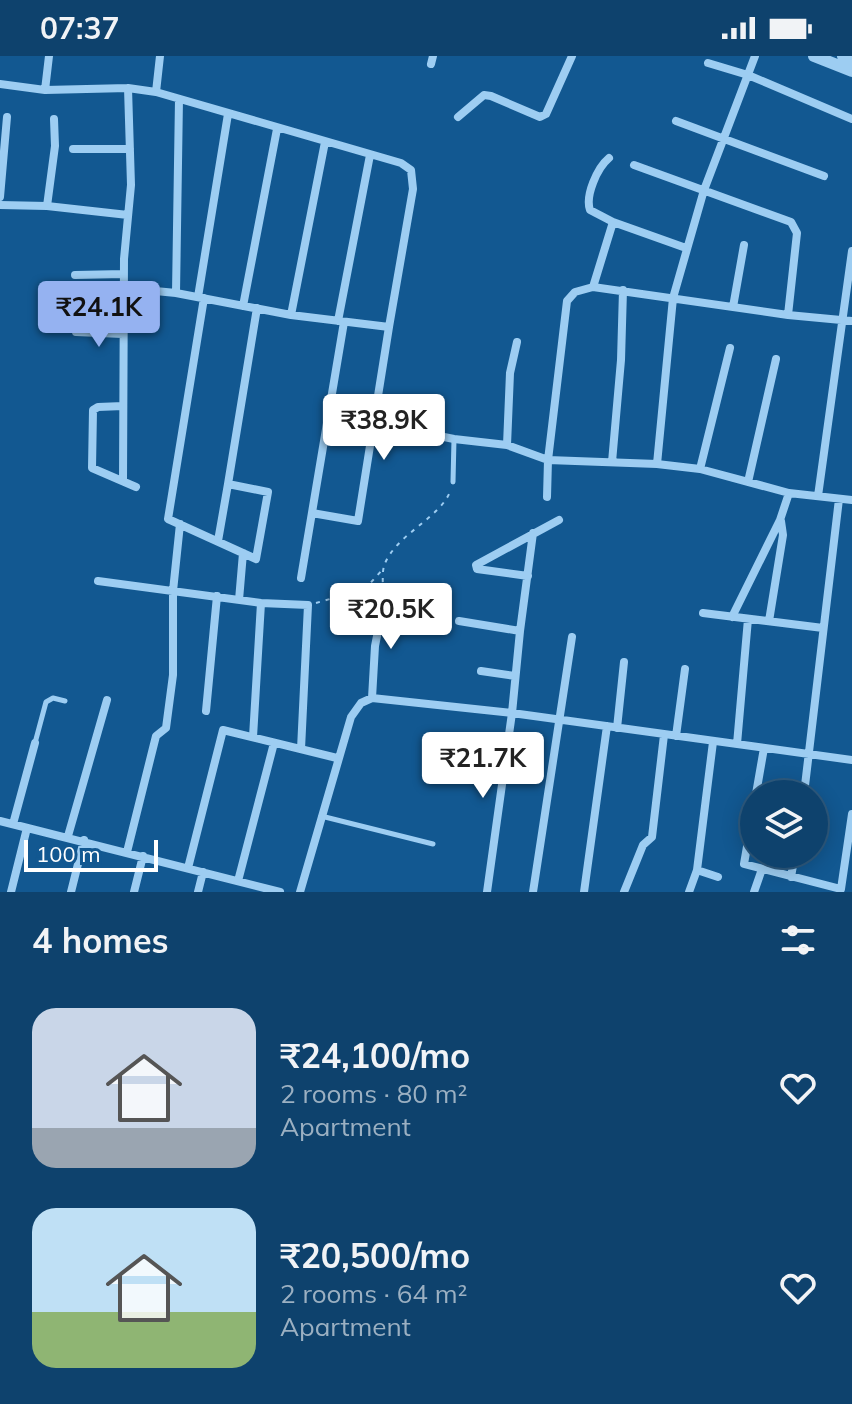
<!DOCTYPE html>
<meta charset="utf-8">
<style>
:root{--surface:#0e426d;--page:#1c4d75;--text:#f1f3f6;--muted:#9bb0c2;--line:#2e5b80;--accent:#95b2f1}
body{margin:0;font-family:Mulish,sans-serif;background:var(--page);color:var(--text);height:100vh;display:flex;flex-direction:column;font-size:30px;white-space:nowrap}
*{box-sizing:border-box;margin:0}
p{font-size:26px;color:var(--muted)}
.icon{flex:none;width:44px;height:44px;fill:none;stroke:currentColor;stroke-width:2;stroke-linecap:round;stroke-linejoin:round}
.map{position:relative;height:836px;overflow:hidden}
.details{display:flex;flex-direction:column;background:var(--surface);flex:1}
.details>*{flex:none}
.tools{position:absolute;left:740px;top:724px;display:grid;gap:16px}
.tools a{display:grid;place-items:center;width:88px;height:88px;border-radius:50%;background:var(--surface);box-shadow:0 4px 20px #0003,0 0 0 2px var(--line);font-size:40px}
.scale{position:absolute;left:24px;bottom:20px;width:134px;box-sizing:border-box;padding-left:8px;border:4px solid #fff;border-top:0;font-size:22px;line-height:28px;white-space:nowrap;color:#fff;-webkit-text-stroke:6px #125891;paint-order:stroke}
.price{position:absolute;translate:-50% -68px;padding:0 18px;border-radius:8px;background:#fff;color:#222;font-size:26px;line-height:52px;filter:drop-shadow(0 2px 4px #0008)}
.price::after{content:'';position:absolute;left:50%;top:48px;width:24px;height:18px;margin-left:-12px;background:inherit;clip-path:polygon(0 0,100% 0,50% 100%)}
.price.selected{background:var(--accent);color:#111}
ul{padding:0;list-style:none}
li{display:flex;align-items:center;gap:24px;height:200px;padding:0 32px}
li span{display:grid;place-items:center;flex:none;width:224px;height:160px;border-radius:24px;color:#555}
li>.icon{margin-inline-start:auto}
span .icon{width:96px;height:96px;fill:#fffc;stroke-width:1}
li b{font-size:34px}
h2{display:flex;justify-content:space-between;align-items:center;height:96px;padding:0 32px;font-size:34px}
.status{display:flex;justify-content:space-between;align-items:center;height:56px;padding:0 40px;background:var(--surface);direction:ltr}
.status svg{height:22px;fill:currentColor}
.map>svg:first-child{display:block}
</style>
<div class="status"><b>07:37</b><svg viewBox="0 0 49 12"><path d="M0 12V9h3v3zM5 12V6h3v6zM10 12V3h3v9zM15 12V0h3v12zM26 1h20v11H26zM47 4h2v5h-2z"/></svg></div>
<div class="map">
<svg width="852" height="836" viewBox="0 0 852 836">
<rect width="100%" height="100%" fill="#125891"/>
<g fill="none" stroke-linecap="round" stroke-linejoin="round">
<path stroke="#9dcdf2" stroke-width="2" stroke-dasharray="4 6" stroke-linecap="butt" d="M383 536C383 528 382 517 384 510 395 478 442 462 451 433
M316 547 365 533 383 513"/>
<path stroke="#9dcdf2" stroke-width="5" d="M453 426 454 383
M35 687 46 646 53 642 65 645
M321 760 433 788"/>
<path stroke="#9dcdf2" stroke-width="8" d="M708 7 748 19 852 63
M431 8 433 0
M0 28 45 34 128 32 131 129 124 203 123 425
M128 32 156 36
M45 34 49 0
M458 61 484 39 491 40 540 61 546 58 572 0
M676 65 824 120
M73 93H130
M609 102C597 112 585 140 590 154L613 166
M634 109 791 166 797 177 788 259
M0 141 7 61
M0 149 47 150 128 159
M47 150 55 90 54 63
M686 192 613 166 593 231 788 259 852 265
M75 219 124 218
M124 232 176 237 291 259 389 271 413 133 411 114 401 107 156 36 160 0
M176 237 179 43
M198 241 228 58
M204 242 168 463 256 503 268 436 228 428 218 485
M243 250 277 73
M733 251 744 189
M291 259 325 86
M338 265 370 99
M76 276 123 278
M123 350 98 351 93 354 92 412 136 431
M374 367 454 383 507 389 548 404 657 408 700 413 789 437
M507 389 510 317 517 286
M612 406 621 304 623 234
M657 408 673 242 704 134 755 0
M700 413 730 292
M748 426 776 303
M228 428 257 252
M818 440 852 195
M547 441 548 404 567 245 575 236 593 231
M312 457 358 465 389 271
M533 477 520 575 512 657 852 704
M528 520 477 513 476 509 559 464
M301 522 344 266
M98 525 261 547 308 549 301 693
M239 544 243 497
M703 557 823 572
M732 561 780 464 789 437 852 444
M459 565 520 575
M769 565 783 479 781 465
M481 615 515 620
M372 642 375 590 384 545
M206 655 217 540
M617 672 624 606
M676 680 685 613
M253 681 261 547
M737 688 748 563
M756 738 764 692
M804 738 839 443
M754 750 744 808 841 833 852 758
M0 765 280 836
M13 768 35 687
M68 780 107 644
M127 796 156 680 166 672 173 619V535L180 468
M188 812 223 674 337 702
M697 814 718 821
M791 821 795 798
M238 825 274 687
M11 836 27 772
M71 836 84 784
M134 836 143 800
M198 836 203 816
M300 836 351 661 361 647 372 642 512 657 487 836
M533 836 572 581
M584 836 607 670
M624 836 643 789 652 781 664 679
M689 836 697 814 713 686
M754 836 762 813"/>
<path stroke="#9dcdf2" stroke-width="12" d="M814 0 852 15
M843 0 852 4"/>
</g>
</svg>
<div class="tools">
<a><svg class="icon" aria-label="layers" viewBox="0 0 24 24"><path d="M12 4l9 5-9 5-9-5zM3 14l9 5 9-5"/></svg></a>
</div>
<div class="scale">100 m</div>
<b class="price selected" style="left:99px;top:293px">₹24.1K</b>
<b class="price" style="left:384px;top:406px">₹38.9K</b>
<b class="price" style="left:391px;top:595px">₹20.5K</b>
<b class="price" style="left:483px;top:744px">₹21.7K</b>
</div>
<section class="details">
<h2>4 homes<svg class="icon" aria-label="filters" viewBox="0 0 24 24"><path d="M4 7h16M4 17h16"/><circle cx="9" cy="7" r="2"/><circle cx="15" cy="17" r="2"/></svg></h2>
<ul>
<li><span style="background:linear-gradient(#c9d6e8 75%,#9aa5b1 0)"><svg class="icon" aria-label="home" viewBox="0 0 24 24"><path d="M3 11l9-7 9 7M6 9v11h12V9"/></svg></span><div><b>₹24,100/mo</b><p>2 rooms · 80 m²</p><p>Apartment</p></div><svg class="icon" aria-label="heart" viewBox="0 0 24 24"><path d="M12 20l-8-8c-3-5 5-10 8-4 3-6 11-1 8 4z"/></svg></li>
<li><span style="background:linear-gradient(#bfe0f5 65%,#8fb573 0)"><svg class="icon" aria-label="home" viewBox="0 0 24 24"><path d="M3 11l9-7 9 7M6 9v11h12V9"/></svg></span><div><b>₹20,500/mo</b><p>2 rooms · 64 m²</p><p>Apartment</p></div><svg class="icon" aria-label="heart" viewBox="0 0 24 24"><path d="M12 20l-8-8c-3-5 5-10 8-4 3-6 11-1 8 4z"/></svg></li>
</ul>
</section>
